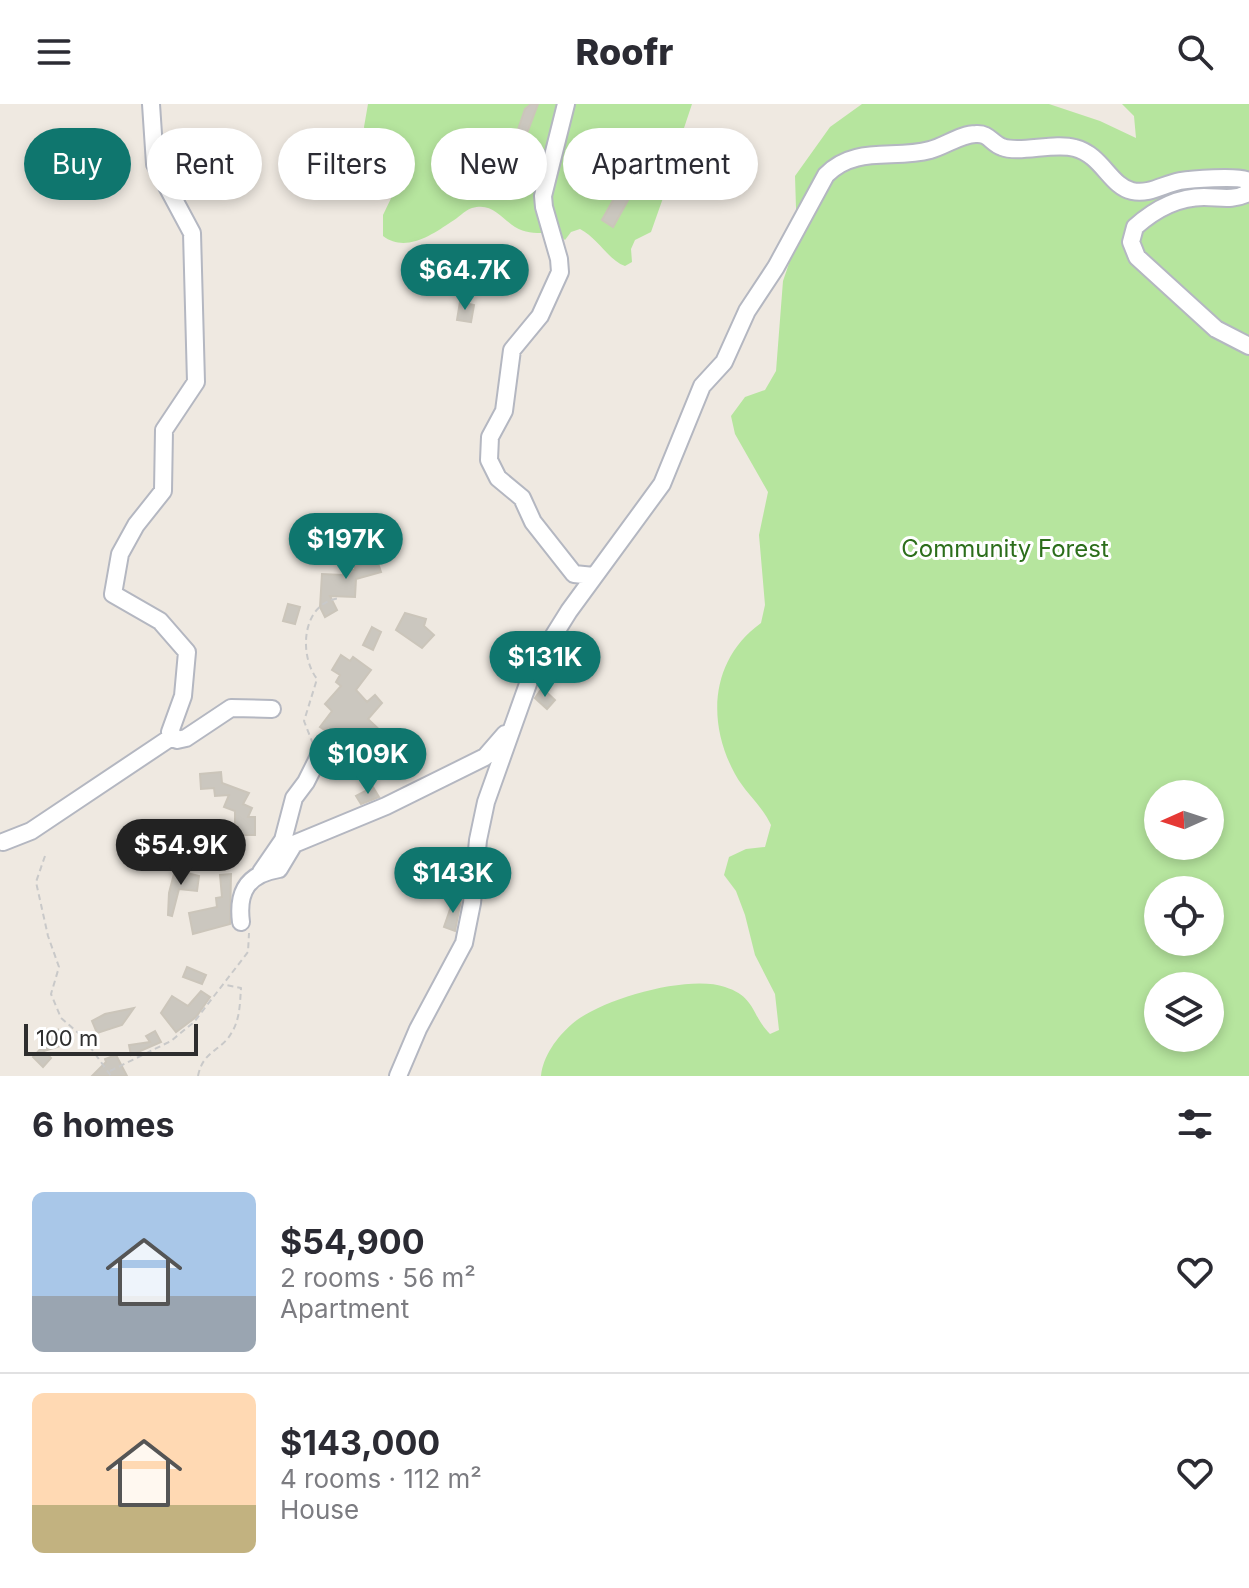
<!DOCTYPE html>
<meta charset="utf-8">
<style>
:root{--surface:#fff;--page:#f7f7f7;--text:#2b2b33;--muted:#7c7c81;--line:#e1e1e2;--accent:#0f766e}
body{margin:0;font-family:Inter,sans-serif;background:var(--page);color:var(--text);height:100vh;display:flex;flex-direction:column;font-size:30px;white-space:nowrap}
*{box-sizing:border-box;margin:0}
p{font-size:26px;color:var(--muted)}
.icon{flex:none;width:44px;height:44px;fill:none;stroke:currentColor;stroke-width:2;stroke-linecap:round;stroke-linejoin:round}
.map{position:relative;height:972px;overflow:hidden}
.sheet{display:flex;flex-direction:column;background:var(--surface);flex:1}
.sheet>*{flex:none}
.banner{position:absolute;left:24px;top:24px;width:800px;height:72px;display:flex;gap:16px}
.needle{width:52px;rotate:267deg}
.tools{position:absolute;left:1144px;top:676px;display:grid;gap:16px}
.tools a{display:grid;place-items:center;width:80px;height:80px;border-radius:50%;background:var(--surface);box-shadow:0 4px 12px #0003;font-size:40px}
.scale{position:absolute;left:24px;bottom:20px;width:174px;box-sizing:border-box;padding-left:8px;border:4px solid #2e2e2e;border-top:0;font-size:22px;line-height:28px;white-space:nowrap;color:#2e2e2e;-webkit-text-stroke:6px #fff;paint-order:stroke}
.price{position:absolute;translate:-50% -68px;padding:0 18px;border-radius:28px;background:var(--accent);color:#fff;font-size:26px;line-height:52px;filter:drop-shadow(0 2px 4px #0008)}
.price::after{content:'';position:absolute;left:50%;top:48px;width:24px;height:18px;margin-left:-12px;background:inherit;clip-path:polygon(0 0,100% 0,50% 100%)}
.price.active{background:#222;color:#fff}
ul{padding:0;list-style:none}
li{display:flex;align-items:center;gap:24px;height:200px;padding:0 32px}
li+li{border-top:2px solid var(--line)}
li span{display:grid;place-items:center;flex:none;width:224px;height:160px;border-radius:12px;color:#555}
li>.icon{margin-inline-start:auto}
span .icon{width:96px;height:96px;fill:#fffc;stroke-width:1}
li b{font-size:34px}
h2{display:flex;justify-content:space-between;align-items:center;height:96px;padding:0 32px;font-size:34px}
.tag{padding:0 28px;border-radius:36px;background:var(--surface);box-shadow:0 4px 12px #0003;font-size:28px;line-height:72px}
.tag.active{background:var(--accent);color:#fff}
header{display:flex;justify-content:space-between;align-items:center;height:104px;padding:0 32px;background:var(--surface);font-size:36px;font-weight:800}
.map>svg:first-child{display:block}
</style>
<header><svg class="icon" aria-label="menu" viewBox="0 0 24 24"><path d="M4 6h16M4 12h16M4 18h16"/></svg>Roofr<svg class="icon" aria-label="search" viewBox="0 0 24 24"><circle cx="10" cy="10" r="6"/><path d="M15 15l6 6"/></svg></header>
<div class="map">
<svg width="1249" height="972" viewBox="0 0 1249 972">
<rect width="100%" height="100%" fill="#efe9e1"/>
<path fill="#b6e59e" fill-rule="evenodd" d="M368 0H692L684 24 683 55 670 85 663 94 651 128 635 136 631 145 632 158 625 162C608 156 599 135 580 125L571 128 565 136 558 130 549 104 535 98 545 129C534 129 525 129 515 123 500 113 492 98 472 104 463 107 459 114 451 118 432 131 405 149 383 132V111L396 84 398 71 394 59 368 44 364 23Z
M862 0H1049L1100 17 1136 34 1134 12 1122 0H1249V972H541C543 952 557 933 572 920 600 895 689 870 725 883 756 893 751 911 770 930L779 926 775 890 755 851 745 811 736 787 724 771 729 753 746 745 765 743 771 721C761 700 746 690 735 670 706 617 711 555 761 519L765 501 759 431 768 388 735 330 731 312 745 293 765 286 776 267 783 177 797 136 795 72 830 23ZM1158 690H1210V742H1158ZM1158 786H1210V838H1158ZM1158 882H1210V934H1158Z"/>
<path fill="#cbc7bf" stroke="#cbc5ba" stroke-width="2" d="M531 0H538L515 61 538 67 535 77 503 69 525 5Z
M640 48 651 53 653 48 670 56 659 81 641 73 613 123 602 116Z
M460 198 474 201 471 218 457 216Z
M363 441 366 460 377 456 381 468 356 475 355 493 330 492 337 506 325 513 320 503 322 470 343 471V466H355L352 443Z
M288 500 300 503 295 520 283 517Z
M405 509 426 515 424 522 434 531 422 544 396 526Z
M372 523 381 528 373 546 363 541Z
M341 551 350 557 353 553 371 566 356 586 367 598 375 591 382 599 368 615 387 633 368 652 351 639 349 642 320 623 332 607 325 600 341 582 336 578 340 571 332 566Z
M542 584 555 596 547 605 535 594Z
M402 642 408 652 403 656 409 669 399 674 386 652Z
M221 668 222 679 249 689 243 700 252 704 248 713H255V731H235V707L224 703 229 691 215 692 214 684 201 685 200 670Z
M373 683 379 693 361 700 356 692Z
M183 728 193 736 182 750 172 742Z
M203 740 215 742 210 764 198 761Z
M175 766 199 772 197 787 179 785 172 812 168 811 169 789Z
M231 770 230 820 193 830 189 809 217 803 216 794 222 793 220 771Z
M454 794 461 796 455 827 444 823Z
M187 863 206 871 202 880 183 873Z
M201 887 210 893 196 913 176 928 161 909 172 892 188 902Z
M134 904 122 921 97 929 92 917 105 910Z
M58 926 63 941 44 947 51 954 43 963 33 953Z
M155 927 161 938 131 951 129 941 150 938 146 932Z
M116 951 127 972H92L106 958 105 955Z"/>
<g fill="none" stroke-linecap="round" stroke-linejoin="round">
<defs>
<path id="minor" d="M151 0 155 60 192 129 196 278 164 326 163 387 136 421 120 450 113 490 160 517 187 548 183 592 170 628 177 636 186 634 231 604 272 605
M566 0 543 92 544 103 559 155 560 168 540 212 512 246 504 307 490 333 489 356 498 374 522 394 533 418 574 470 594 472
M1249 80 1248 89C1233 97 1220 93 1204 93 1178 93 1154 106 1135 123L1131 138 1137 153 1216 225 1249 242
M3 738 31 727 173 632
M261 768 283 736 294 694 306 678 319 652
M241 818C237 787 248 770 279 765L294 740 386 702 485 653 505 630
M398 972 418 925 464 839 472 799 478 736 486 698 534 563 569 507 662 380 702 282 724 258 747 207 776 163 826 71C855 41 894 56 930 46 945 42 961 30 976 30 989 29 991 39 1002 43 1019 50 1054 38 1075 44 1102 51 1110 82 1132 87 1149 91 1164 80 1180 77 1192 75 1236 72 1246 76L1249 80"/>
</defs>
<use href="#minor" stroke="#b4b7c1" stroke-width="20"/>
<path stroke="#c9c9c9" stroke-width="2" stroke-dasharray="6 4" stroke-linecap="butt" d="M313 640 304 617 317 575C298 550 302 497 341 494
M45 752 36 778 48 832 59 863 51 890 61 914 83 933 111 972
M110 967 171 937 194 918 248 848 249 829
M198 972C203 946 222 947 232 928 240 915 240 898 241 884L226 881"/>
<use href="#minor" stroke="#fff" stroke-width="16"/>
</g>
<g text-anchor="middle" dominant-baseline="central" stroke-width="6" stroke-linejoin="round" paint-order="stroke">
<g font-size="24" fill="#2c6e1b" stroke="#fff">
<text x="1005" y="444">Community Forest</text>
</g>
</g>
</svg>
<div class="tools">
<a><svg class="needle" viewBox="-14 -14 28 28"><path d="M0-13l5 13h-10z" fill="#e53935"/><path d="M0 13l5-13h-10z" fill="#7c7c81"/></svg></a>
<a><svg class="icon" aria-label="locate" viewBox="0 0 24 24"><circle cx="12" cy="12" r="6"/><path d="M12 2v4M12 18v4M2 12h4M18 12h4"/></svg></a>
<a><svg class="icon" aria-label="layers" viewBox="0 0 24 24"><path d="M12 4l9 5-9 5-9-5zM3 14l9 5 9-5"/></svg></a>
</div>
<div class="scale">100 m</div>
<b class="price" style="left:465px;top:208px">$64.7K</b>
<b class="price" style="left:346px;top:477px">$197K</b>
<b class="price" style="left:545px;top:595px">$131K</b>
<b class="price" style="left:368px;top:692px">$109K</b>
<b class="price active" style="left:181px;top:783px">$54.9K</b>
<b class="price" style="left:453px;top:811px">$143K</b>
<div class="banner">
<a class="tag active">Buy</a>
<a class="tag">Rent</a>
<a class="tag">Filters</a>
<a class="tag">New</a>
<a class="tag">Apartment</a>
</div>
</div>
<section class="sheet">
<h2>6 homes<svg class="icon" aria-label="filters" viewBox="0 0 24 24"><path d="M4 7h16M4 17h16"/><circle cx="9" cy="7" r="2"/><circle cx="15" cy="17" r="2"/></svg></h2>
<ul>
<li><span style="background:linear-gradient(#a9c7e8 65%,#9aa5b1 0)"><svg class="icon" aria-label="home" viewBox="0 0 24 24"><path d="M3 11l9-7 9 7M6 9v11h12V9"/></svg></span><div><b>$54,900</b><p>2 rooms · 56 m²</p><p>Apartment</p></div><svg class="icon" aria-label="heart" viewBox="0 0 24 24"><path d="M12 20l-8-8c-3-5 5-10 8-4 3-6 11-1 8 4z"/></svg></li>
<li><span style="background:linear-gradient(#ffd9b3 70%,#c2b280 0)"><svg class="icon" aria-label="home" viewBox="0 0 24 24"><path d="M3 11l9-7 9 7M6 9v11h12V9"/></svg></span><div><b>$143,000</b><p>4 rooms · 112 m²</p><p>House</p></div><svg class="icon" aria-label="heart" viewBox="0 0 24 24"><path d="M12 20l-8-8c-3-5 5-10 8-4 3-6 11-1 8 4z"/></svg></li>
</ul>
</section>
